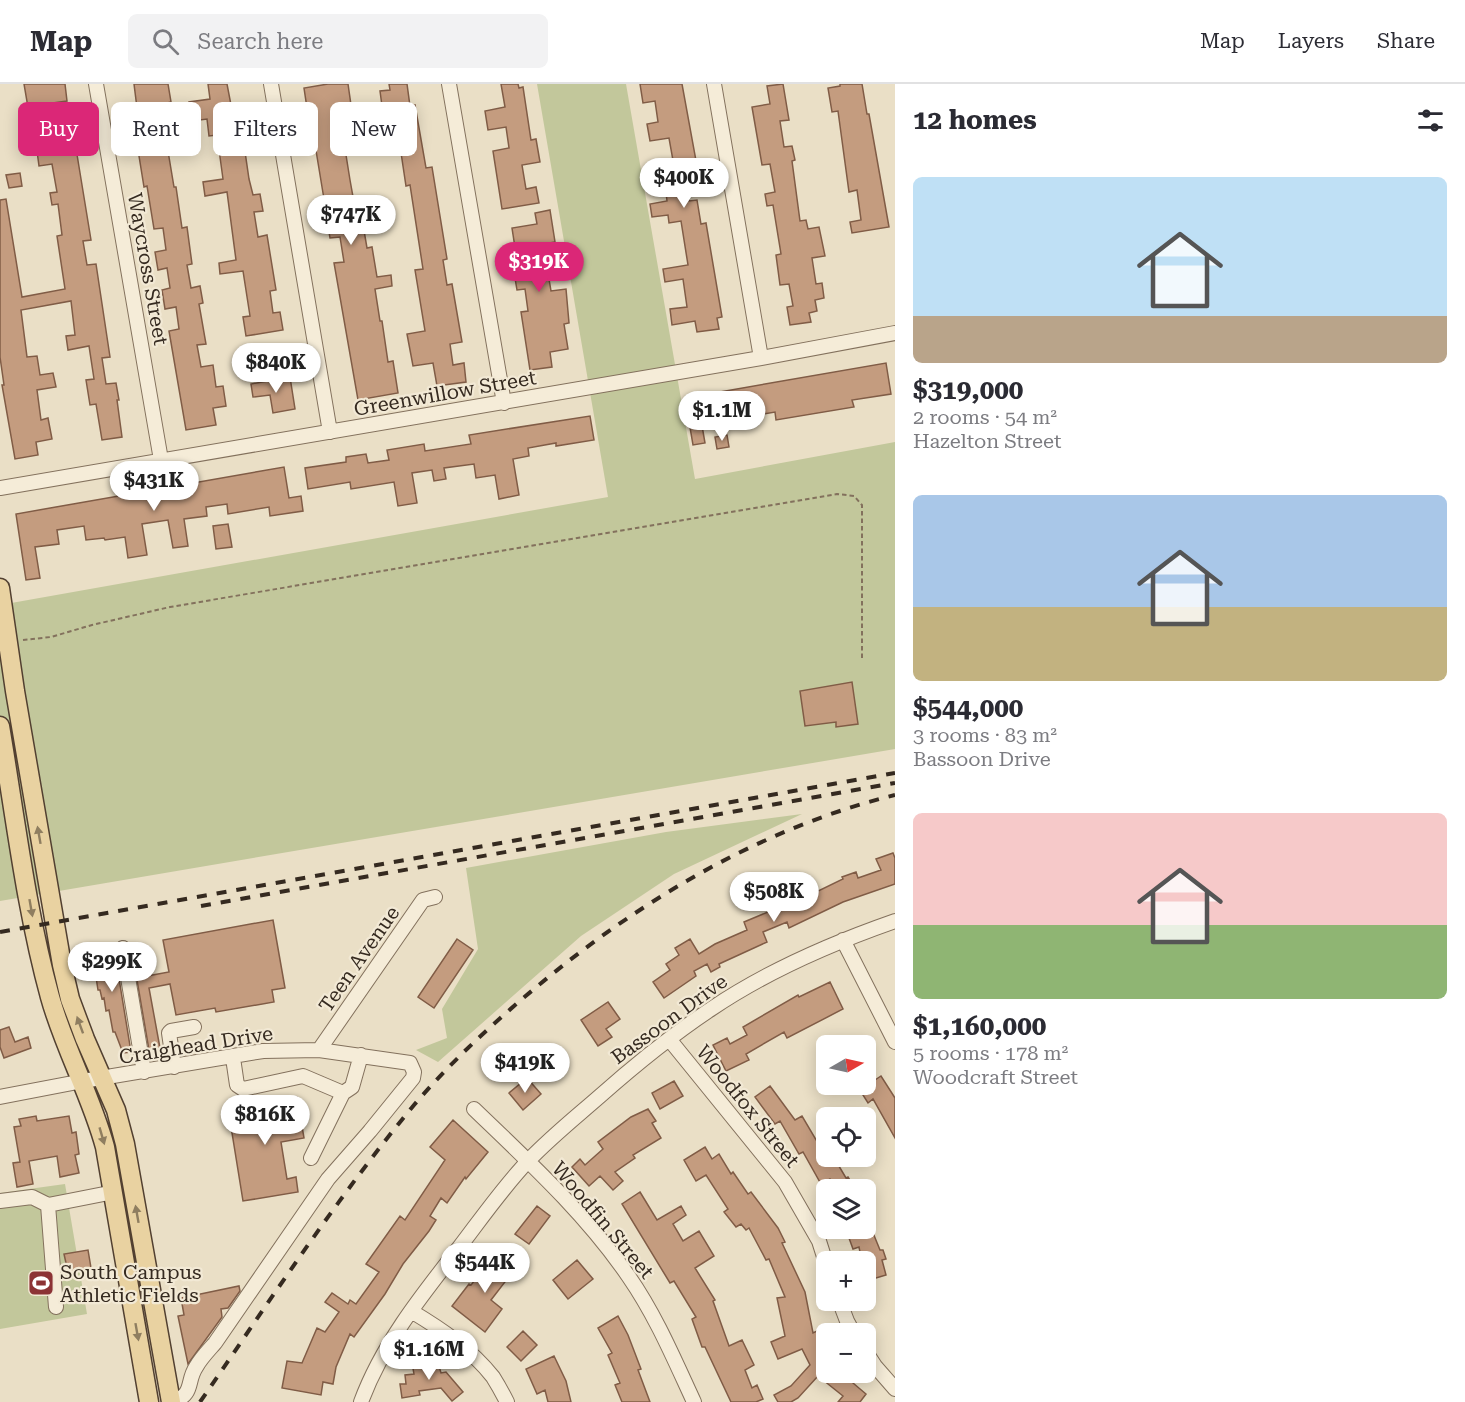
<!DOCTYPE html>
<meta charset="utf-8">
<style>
:root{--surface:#fff;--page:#f2f2f3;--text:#2b2b33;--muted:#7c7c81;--line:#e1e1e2;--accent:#db2777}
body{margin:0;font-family:"Roboto Serif",serif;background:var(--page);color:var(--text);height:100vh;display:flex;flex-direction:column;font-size:22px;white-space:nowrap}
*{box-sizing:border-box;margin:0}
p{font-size:20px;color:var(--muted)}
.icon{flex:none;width:33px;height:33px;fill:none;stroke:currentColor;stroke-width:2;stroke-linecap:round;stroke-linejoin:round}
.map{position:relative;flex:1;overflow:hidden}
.details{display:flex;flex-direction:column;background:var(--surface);width:570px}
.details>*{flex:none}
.guide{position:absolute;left:18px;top:18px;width:570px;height:54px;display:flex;gap:12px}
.needle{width:39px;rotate:81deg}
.tools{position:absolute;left:816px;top:951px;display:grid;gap:12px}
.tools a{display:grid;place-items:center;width:60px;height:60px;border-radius:9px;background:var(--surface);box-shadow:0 3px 15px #0003;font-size:30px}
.price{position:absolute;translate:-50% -51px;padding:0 14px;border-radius:21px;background:#fff;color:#222;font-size:20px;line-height:39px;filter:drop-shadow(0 2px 3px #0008)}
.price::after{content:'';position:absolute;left:50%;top:36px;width:18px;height:14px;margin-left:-9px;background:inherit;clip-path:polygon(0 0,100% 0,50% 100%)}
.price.selected{background:var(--accent);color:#fff}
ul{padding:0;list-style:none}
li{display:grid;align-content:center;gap:12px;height:318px;padding:0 18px}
li span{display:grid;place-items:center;height:186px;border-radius:9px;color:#555}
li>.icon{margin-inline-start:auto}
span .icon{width:108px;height:108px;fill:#fffc;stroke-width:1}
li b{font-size:26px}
h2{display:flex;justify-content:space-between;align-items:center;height:72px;padding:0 18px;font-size:26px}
.pill{padding:0 21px;border-radius:9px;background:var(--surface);box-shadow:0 3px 15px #0003;font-size:21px;line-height:54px}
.pill.selected{background:var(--accent);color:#fff}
header{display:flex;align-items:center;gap:36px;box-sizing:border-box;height:84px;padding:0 30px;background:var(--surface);border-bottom:2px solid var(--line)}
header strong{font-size:28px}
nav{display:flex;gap:33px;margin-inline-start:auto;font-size:21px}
.search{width:420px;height:54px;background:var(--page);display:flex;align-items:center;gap:15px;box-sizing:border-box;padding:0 21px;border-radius:9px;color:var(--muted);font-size:22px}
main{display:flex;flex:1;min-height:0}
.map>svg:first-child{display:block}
</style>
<header>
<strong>Map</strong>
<div class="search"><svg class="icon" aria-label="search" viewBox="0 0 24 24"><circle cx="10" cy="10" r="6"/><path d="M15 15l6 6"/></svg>Search here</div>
<nav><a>Map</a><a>Layers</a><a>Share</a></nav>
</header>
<main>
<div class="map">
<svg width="895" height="1318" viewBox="0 0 895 1318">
<rect width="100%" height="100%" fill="#eadfc6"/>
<path fill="#c2c79b" d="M537 0H626L695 395 895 358V665L0 817V521L608 413Z
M802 730 674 790 581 852 438 978 416 966 447 954 442 925 478 865 466 784 666 748Z
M65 1100 87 1230 0 1245V1109Z"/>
<path fill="#c49c7f" stroke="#805c46" stroke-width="1.5" d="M24 0H65L67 17 46 20 49 38 31 41Z
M134 0H168L171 18 167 19 173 60 167 61 174 103H176L182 144 187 143 192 180 187 181 191 204 200 202 203 219 199 220 206 260 197 261 201 283 213 281 216 303 223 302 226 322 213 324 216 341 186 346 169 247 179 245 176 223 165 225 162 206 170 204 167 184 158 186 155 168 166 166 163 144 154 145 147 102 144 103 135 47 152 44 149 22 137 24Z
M208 0H227L231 21 243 19 247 46 242 47 249 95 253 111 260 110 263 127 254 128 258 153 267 151 276 206 270 207 273 229 280 228 283 246 246 252 243 233 250 232 243 187 220 190 219 179 236 176 227 108 205 112 203 98 223 95 217 51 209 52 207 35 192 37 189 18 210 15Z
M328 0H348L352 28 342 30 348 70 346 71 350 96 355 124 360 123 367 164 372 163 377 193 391 191 392 202 375 205 380 237H382L388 278 393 277 398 309 358 316 334 179 344 178 340 153 330 154 328 142 336 141 332 114 324 115 309 24H307L304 4Z
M389 0H407L410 22 415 21 426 84 432 83 447 175 443 176 447 201 452 200 462 258 450 260 453 281 464 279 466 298 437 302 433 279 413 282 407 250 425 247 415 186 423 185 410 101 406 102 400 62 391 63 388 46 398 45 394 20 382 22 380 7 390 6Z
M501 0H518L519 4 523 3 531 56 536 55 540 78 522 81 526 105 536 103 539 119 502 125 493 67 509 64 506 43 488 46 485 27 505 23Z
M640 0H682L699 93 685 95 689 117 697 116 701 140 706 139 722 233 717 234 719 245 697 248 695 237 672 241 670 225 687 223 683 195 665 198 663 185 688 181 681 137 669 139 668 131 652 133 650 120 667 117 663 84 674 82 669 54 650 57 647 40 658 38 655 17 643 19Z
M783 0 789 36 780 37 784 63 792 62 795 76 792 77 800 137 806 136 808 145 819 143 825 172 812 174 816 200 822 199 824 214 815 216 817 227 809 229 811 238 790 241 787 223 793 222 789 200 780 201 776 171 781 170 773 121 767 122 765 110 775 108 770 80 762 81 752 23 770 20 767 2Z
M840 0H862L867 30H869L889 143 852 149 850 138 861 136 857 106 849 108 838 27 832 28 828 4 840 2Z
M72 40 91 156 83 157 87 181 96 180 110 273 102 274 106 300 116 299 119 316H117L122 353 102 356 96 320 90 321 86 296 94 295 89 262 68 266 66 252 75 251 71 217 21 226 27 273 37 272 40 291 53 289 56 303 37 306 41 336 48 334 52 355 36 358 38 371 15 375 2 301H4L0 273V116L6 115 22 213 65 205 57 152 62 151 58 120 52 121 50 109 57 108 52 80 39 82 37 67 45 65 41 44Z
M20 89 22 102 9 104 6 91Z
M550 126 555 158 543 160 551 207 566 205 569 239 564 240 568 265 550 268 552 283 530 286 521 228 528 227 525 205 517 206 511 170H516L512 144 537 140 535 129Z
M886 279 891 310 852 316 854 323 776 336 775 328 751 332 752 342 732 345 730 331 701 336 705 359 693 361 685 314Z
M290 293 295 325 273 329 270 311 253 313 251 300Z
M590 332 594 356 556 362V359L528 364 529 372 513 375 519 411 499 415 495 391 476 394 474 380 444 384 446 395 434 397 432 386 412 389 417 419 398 422 394 398 351 405 350 398 308 405 305 384 346 378V373L366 370 368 379 389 376 387 366 424 360 425 367 471 360 469 351Z
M727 351 729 363 717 365 715 353Z
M284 383 289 414 301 412 303 427 270 432 269 423 228 430 227 420 206 423 207 432 184 435 188 462 173 464 168 436 142 440 147 471 128 474 125 453 105 456 104 454 86 456 84 442 57 446 59 460 35 463 40 494 26 496 16 430Z
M228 440 232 463 216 465 213 442Z
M852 598 858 640 836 643V638L805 642 800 607Z
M893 769 895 774V800L843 818 789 844 787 838 763 848 767 858 719 880 720 883 711 888 707 880 694 887 696 892 664 914 653 898 670 886 666 880 679 871 675 864 690 855 699 870 715 860 747 846 744 838 780 823 779 820 781 819 776 807 799 797 806 813 843 795 842 793 856 788 858 794 881 786 876 775Z
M273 836 285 904 272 906 274 918 216 928 215 924 176 931 170 900 149 904 160 964 149 966 131 861 142 860 147 892 169 888 163 856Z
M457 855 473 866 434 924 418 913Z
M114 864 131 968 123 969 115 948H113L109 926 106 927 104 914 102 915 100 906H98L94 880H91L89 868Z
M830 898 843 925 787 954 784 948 746 970 749 976 726 987 713 961 727 954 730 960 747 951 743 943 798 911 799 913Z
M608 918 620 935 606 945 612 953 598 962 581 936Z
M9 943 15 958 28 953 31 964 4 974 0 963V946Z
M866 976 875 996 881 992 895 1014V1054L873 1015 868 1019 856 1000H866Z
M527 994 541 1010 523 1026 509 1009Z
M674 997 683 1012 660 1025 652 1009Z
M770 1002 795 1036 802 1032 822 1066 826 1063V1072H833L846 1094 848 1093 856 1106H826L834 1101 830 1095 821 1100 803 1068 799 1070 780 1037 775 1040 755 1013Z
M297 1013 304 1054 281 1058 287 1095 296 1093 298 1108 243 1117 228 1024Z
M648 1025 656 1037 652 1039 661 1054 633 1071 635 1074 615 1088 623 1097 613 1106 600 1092 589 1102 572 1083 580 1075 585 1081 603 1065 598 1058 631 1033Z
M36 1032 37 1037 69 1032 72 1049 76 1048 79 1070 75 1071 79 1089 60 1093 57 1072 29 1077 33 1100 17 1103 13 1079 20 1078 14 1043 21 1042 19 1035Z
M453 1036 488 1068 466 1095 465 1093 447 1119 441 1114 430 1132 436 1136 429 1147 403 1180 385 1210 354 1253 350 1250 336 1283 333 1300 323 1298 321 1311 282 1304 287 1277 302 1279 317 1244 325 1248 339 1228 325 1218 332 1209 348 1220 350 1216 356 1220 379 1188 366 1180 400 1132 405 1136 445 1076 430 1063Z
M705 1063 712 1075 719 1070 731 1090 733 1088 748 1110 751 1108 778 1144 785 1158 782 1159 805 1208 813 1249 817 1247 826 1268V1288H840L866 1310 860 1318H838L843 1312 818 1292 798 1314 791 1318H778L774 1311 791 1302 810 1281 802 1265 778 1275 771 1258 785 1252 777 1214 785 1213 769 1175 766 1176 749 1144 746 1146 741 1140 736 1143 724 1128 728 1125 706 1091 696 1097 684 1076Z
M640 1108 657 1136 681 1122 686 1131 673 1140 683 1157 699 1147 714 1172 695 1184 715 1216 713 1217 729 1262 742 1256 754 1281 745 1286 752 1304 757 1301 763 1315 756 1318H731L705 1263H702L692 1235 696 1233 674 1197 670 1199 622 1120Z
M537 1122 550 1132 529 1160 515 1150Z
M850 1144H871L880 1166H883L886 1175 882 1176 886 1191 866 1197V1178H862L859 1163 853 1165 849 1154 853 1153Z
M88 1166 91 1184 68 1188 64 1170Z
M505 1171 518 1181 491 1216 502 1225 485 1248 452 1222 469 1200 471 1201 490 1177 496 1182Z
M577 1176 593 1195 568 1215 553 1196Z
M239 1202 240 1207 228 1224 221 1225 222 1233 188 1280 178 1232 184 1231 181 1214Z
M618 1232 628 1251 641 1285 638 1286 650 1318H622L615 1301 620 1299 608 1271 612 1269 598 1244Z
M523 1247 537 1261 521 1277 507 1263Z
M554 1272 566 1297 571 1318H548L545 1306 537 1310 526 1285Z
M432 1276 433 1283 439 1282 441 1289 446 1288 463 1308 452 1317 441 1304 419 1307 420 1311 402 1314 400 1300H406L405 1291 414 1290 412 1279Z"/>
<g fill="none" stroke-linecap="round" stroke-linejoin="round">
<defs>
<path id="minor" d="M96 0 161 376
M271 0 330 348
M449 0 504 319
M714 0 761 274
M0 404 761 274 895 249
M843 856 895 958
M123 864 144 988
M669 955 785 1098 819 1157 826 1179
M319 966 423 816 435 813
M233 974 237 1001 243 1005 303 992 343 1009 352 1003 361 971
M174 983 169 949 171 947 194 943
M0 1013 83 997 263 967 319 966 410 979 414 988 413 994 370 1047 328 1095 215 1259C208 1267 201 1274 196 1283 186 1298 195 1310 172 1318
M474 1025C528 1077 586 1130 629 1193 656 1232 674 1275 694 1318
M311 1074 343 1009
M0 1117 32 1113 48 1121 114 1108
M48 1121 56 1223
M839 1216 847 1237 854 1250
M411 1227C441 1245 471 1265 493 1293 498 1301 503 1310 507 1318
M866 1268 875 1282 895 1305
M361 1318C382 1261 421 1212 458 1165 481 1135 503 1103 529 1076 551 1053 576 1033 600 1012 635 981 672 951 711 925 767 887 832 859 895 837"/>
<path id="major" d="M0 504 15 607 62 881 70 915 85 955 116 1026 125 1060 171 1318
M0 642C15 731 26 826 50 913 64 964 91 1011 105 1063L149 1318"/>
</defs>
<use href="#minor" stroke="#83715d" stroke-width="16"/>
<use href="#major" stroke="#524031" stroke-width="21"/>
<path stroke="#83715d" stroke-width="2" stroke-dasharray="4.5 3" stroke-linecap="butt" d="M23 556 51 553 92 541 170 523 837 410 854 412 862 421V577"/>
<use href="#minor" stroke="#f5ecd8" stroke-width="14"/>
<use href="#major" stroke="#e9d2a1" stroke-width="18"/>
<path stroke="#352a20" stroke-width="4" stroke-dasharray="10 10" stroke-linecap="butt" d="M201 822 895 699
M0 848 895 689
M200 1318C269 1218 336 1115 414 1021 450 979 491 941 534 905 639 817 761 744 895 711"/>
</g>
<defs><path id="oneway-solid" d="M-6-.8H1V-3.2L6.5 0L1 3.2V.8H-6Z" transform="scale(1.5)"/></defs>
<g fill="#8f7e60">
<use href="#oneway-solid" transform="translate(39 751) rotate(-100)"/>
<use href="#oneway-solid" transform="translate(31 824) rotate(80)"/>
<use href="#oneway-solid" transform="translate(80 941) rotate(-110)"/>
<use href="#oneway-solid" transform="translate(102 1052) rotate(74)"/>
<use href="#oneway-solid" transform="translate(137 1130) rotate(-100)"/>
<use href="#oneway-solid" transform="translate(137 1248) rotate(80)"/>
</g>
<defs>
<symbol id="stadium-square" viewBox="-11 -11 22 22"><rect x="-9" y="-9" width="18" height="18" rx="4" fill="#8c3335" stroke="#f2e9d5"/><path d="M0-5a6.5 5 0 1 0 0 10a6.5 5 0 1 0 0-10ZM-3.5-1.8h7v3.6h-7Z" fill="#fff"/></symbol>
</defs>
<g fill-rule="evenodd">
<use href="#stadium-square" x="26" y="1184" width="30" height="30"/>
</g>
<g text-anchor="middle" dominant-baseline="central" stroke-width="4.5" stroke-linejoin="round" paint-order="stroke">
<g font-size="20" fill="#352a20" stroke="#f2e9d5">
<text transform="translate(148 185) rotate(80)">Waycross Street</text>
<text transform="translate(445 309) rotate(-10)">Greenwillow Street</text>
<text transform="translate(359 875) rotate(-55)">Teen Avenue</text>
<text transform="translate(669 935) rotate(-36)">Bassoon Drive</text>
<text transform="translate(196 961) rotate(-9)">Craighead Drive</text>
<text transform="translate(748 1022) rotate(51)">Woodfox Street</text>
<text transform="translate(603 1136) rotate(50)">Woodfin Street</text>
</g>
<g font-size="20" fill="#352a20" stroke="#f2e9d5" text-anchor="start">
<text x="60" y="1188">South Campus<tspan x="60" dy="23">Athletic Fields</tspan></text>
</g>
</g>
</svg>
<div class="tools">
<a><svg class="needle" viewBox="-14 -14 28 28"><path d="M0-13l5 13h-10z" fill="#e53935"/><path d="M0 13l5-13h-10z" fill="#7c7c81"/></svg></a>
<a><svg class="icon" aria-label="locate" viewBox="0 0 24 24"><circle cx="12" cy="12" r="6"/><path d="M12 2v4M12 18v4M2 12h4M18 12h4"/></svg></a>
<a><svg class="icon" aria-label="layers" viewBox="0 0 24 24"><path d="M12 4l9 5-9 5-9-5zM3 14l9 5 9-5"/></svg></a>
<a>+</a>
<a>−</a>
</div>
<b class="price" style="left:684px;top:125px">$400K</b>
<b class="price" style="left:351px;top:162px">$747K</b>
<b class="price selected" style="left:539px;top:209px">$319K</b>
<b class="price" style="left:276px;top:310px">$840K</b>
<b class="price" style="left:722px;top:358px">$1.1M</b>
<b class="price" style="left:154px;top:428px">$431K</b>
<b class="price" style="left:774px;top:839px">$508K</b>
<b class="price" style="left:112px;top:909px">$299K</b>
<b class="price" style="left:525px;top:1010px">$419K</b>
<b class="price" style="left:265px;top:1062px">$816K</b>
<b class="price" style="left:485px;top:1210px">$544K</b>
<b class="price" style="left:429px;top:1297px">$1.16M</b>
<div class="guide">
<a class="pill selected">Buy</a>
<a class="pill">Rent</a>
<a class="pill">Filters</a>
<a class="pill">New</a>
</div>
</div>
<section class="details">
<h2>12 homes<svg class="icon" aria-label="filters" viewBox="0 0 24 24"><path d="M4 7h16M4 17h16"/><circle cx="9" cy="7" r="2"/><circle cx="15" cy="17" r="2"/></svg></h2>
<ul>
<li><span style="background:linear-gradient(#bfe0f5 75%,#b9a48a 0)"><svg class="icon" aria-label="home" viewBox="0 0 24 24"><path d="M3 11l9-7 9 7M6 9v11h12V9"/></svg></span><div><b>$319,000</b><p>2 rooms · 54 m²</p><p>Hazelton Street</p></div></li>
<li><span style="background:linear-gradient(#a9c7e8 60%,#c2b280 0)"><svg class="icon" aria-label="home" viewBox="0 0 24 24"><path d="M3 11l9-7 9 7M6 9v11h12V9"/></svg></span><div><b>$544,000</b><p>3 rooms · 83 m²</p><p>Bassoon Drive</p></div></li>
<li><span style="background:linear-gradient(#f6c9c9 60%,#8fb573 0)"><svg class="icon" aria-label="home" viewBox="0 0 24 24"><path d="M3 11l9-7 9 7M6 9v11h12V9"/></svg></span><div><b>$1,160,000</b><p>5 rooms · 178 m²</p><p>Woodcraft Street</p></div></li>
</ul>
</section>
</main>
